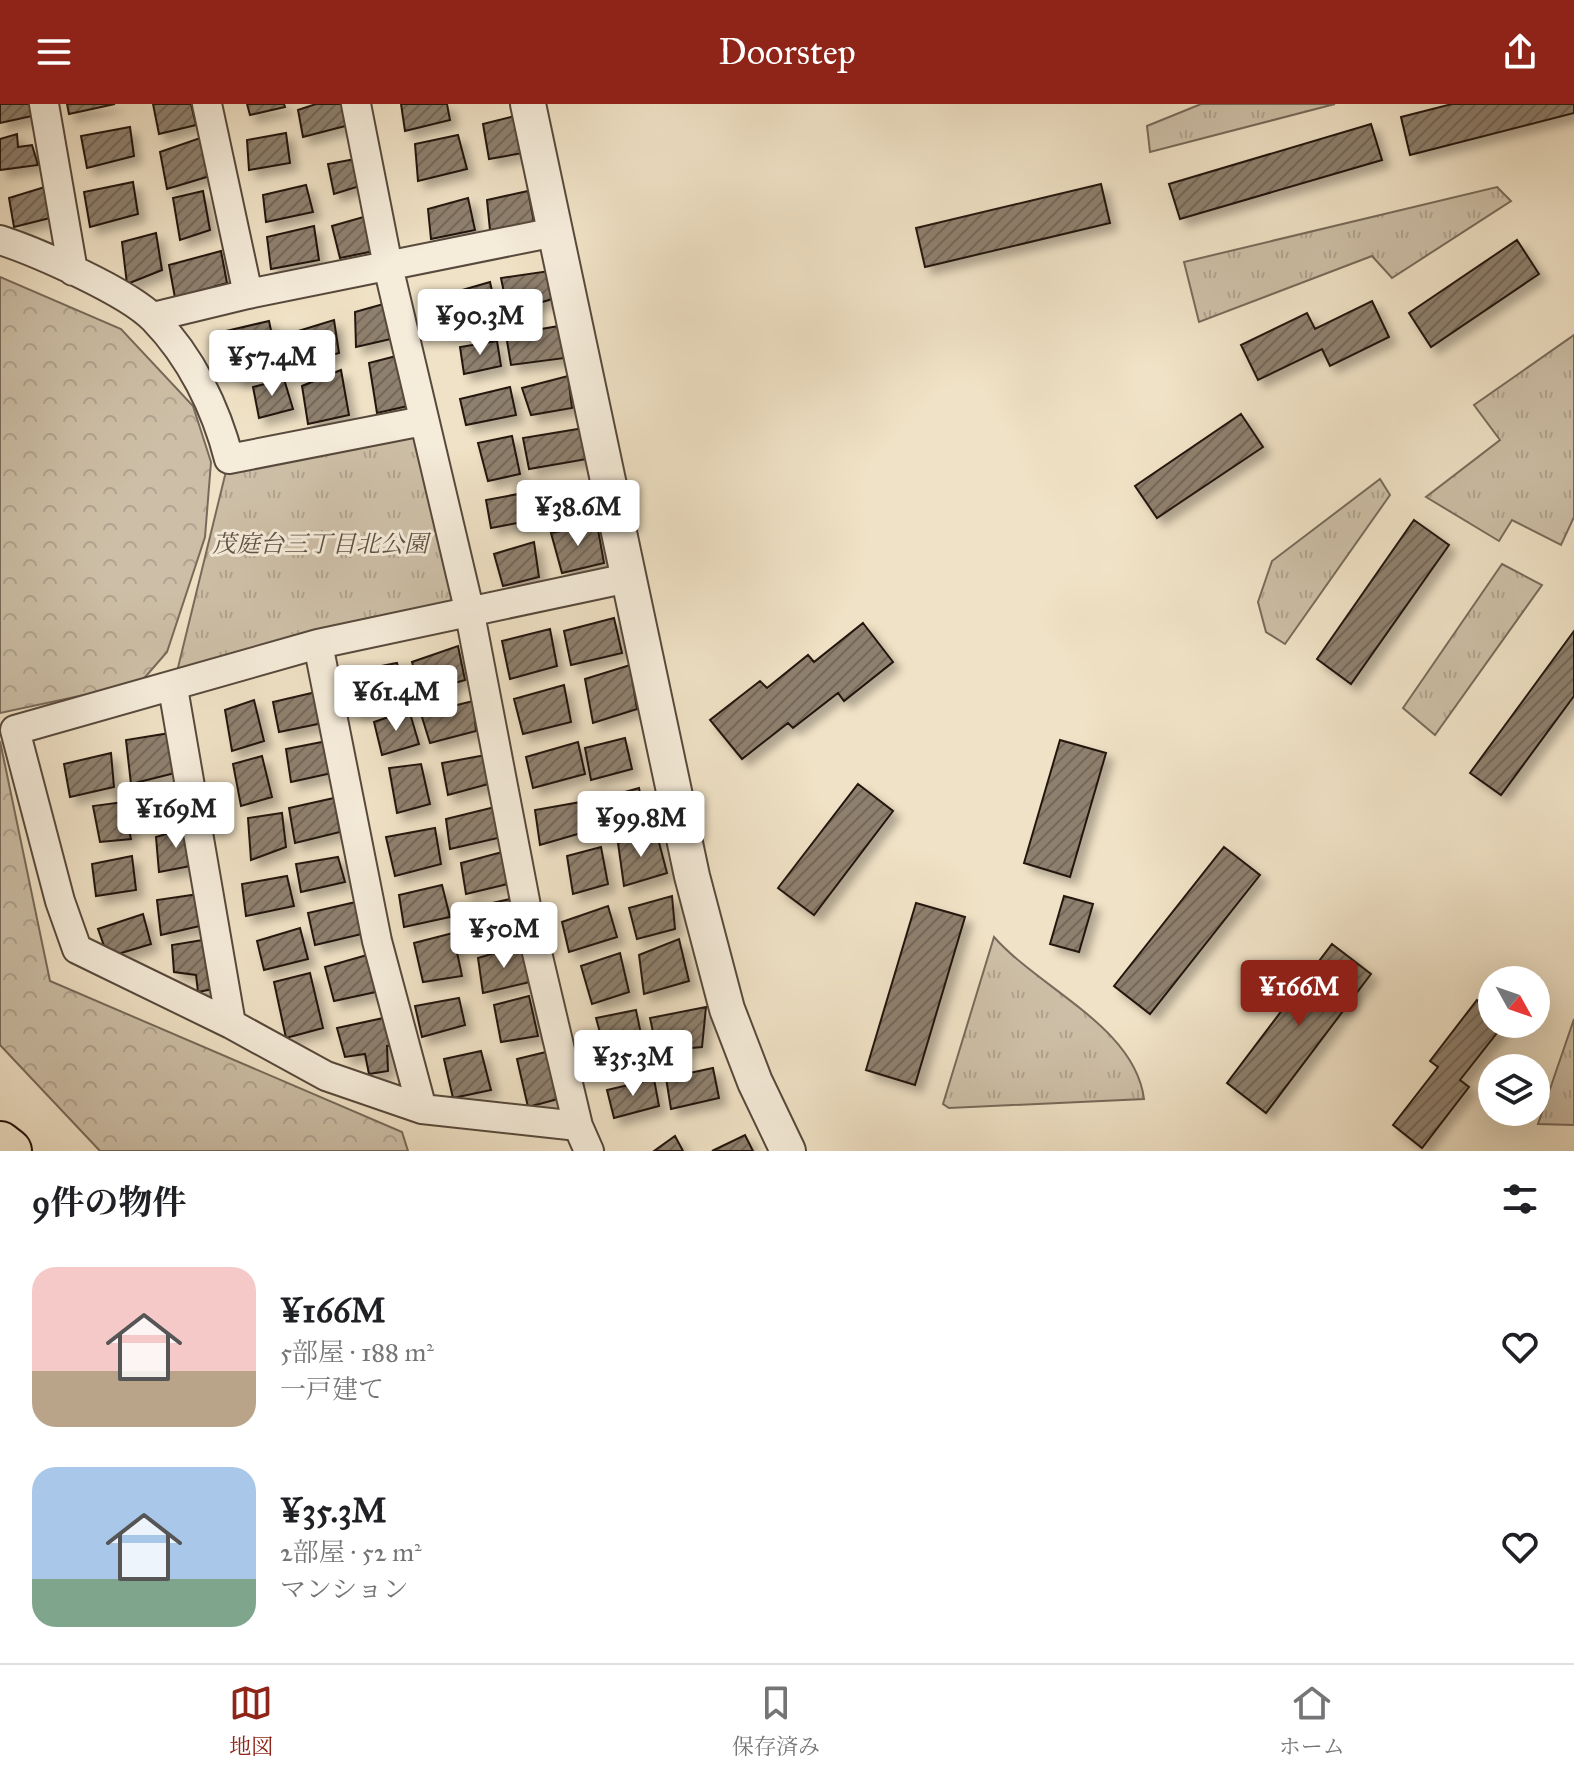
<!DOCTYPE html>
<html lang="ja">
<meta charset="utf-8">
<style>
:root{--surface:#fff;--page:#f6f6f6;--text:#202124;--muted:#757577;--line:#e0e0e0;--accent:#8f2418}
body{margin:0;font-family:"IM FELL Great Primer","Noto Serif JP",serif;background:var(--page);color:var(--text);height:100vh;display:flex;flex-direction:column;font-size:30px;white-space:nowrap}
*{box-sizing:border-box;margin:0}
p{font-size:26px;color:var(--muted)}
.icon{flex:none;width:44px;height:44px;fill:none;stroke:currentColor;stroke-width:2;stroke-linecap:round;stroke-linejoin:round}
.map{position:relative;height:1047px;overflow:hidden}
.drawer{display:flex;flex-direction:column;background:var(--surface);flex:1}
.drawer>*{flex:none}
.needle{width:52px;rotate:130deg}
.tools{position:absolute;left:1478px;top:862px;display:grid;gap:16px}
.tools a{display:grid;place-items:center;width:72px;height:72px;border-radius:50%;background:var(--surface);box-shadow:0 8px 32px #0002;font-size:40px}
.price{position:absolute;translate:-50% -68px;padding:0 18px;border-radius:8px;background:#fff;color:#222;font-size:26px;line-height:52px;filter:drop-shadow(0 2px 4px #0008)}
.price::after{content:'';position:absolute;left:50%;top:48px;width:24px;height:18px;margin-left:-12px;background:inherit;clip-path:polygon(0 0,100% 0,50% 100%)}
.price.active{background:var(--accent);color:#fff}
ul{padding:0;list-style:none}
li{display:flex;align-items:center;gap:24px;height:200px;padding:0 32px}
li span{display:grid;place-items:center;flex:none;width:224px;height:160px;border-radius:24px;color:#555}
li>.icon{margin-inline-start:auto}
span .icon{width:96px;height:96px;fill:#fffc;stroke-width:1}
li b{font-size:34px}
h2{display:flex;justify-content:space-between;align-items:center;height:96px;padding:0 32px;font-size:34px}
header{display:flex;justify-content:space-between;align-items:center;height:104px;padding:0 32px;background:var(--accent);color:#fff;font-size:36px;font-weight:600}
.dock{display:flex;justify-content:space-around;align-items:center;height:112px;border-top:2px solid var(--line);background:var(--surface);font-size:22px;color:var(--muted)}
.dock a{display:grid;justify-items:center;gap:4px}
.dock .active{color:var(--accent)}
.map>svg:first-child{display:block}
</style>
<header><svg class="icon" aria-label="menu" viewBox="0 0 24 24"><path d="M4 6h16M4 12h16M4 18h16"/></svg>Doorstep<svg class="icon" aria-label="share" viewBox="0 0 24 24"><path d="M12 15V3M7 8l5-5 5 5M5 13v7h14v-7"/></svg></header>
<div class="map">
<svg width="1574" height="1047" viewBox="0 0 1574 1047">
<defs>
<pattern id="grass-tufts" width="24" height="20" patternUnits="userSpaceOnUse" patternTransform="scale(2)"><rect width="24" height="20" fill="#cdbfa7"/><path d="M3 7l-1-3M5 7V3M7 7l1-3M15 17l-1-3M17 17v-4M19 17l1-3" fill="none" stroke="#b0a38f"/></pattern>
<pattern id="forest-crowns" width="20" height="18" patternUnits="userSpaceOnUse" patternTransform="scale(2)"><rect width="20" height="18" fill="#cdbfa7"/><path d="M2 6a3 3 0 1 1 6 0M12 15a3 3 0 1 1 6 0" fill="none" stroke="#b0a38f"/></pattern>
<pattern id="building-hatch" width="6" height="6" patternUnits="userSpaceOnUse" patternTransform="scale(2)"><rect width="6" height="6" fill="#8e806e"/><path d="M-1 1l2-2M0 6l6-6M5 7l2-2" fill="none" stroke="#746859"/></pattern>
<filter id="shadow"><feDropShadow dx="7" dy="7" stdDeviation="4" flood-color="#0004"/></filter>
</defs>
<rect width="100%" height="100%" fill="#f0e2c6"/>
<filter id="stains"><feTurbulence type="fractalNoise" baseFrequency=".0025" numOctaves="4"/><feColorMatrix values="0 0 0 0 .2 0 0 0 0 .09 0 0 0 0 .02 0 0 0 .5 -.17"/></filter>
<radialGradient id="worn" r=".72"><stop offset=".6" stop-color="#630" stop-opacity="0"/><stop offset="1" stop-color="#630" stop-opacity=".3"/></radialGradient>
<path fill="url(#grass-tufts)" stroke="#786a5a" stroke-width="2" d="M1201 0H1335L1150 48 1147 22Z
M1497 83 1511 97 1392 174 1372 152 1199 218 1184 158Z
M1574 231V413L1561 441 1512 416 1499 437 1426 393 1500 336 1474 301Z
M423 317 469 505 173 584 229 355Z
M1380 375 1390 391 1285 540 1266 528 1258 498 1272 457Z
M1502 460 1542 481 1435 631 1403 604Z
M994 833C1040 885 1135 923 1144 995L949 1004 943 1000Z
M1574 915V1021L1538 1020Z"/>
<path fill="url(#forest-crowns)" stroke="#786a5a" stroke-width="2" d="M0 173 121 225 193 302 211 358 205 433 167 548 140 579 0 609Z
M0 637 50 877 402 1028 408 1047H100L0 941Z"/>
<path fill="url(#building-hatch)" stroke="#24160e" stroke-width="2" filter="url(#shadow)" d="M0 0H30L32 12 0 19Z
M67 0H115L69 10Z
M153 0H191L196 21 159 30Z
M247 0H284L285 3 250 11Z
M316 0H348L353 20 303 33 298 6Z
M401 0H447L450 16 405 27Z
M1452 0H1574V9L1410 51 1401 13Z
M519 11 528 48 489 55 483 20Z
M1371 20 1382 56 1180 115 1169 80Z
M130 23 134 52 87 64 81 32Z
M286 29 290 59 249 66 247 36Z
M17 30 18 43 32 41 38 61 0 66V35Z
M458 31 467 65 418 77 415 40Z
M203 33 210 72 167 85 160 48Z
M361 54 366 80 334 90 328 60Z
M133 78 138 110 90 123 84 88Z
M1101 80 1110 119 925 163 916 124Z
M306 81 313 108 266 118 263 91Z
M48 82 54 113 14 123 9 94Z
M203 87 210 126 180 136 173 94Z
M528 87 534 118 490 126 487 96Z
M468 94 475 126 431 135 428 105Z
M367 112 374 147 340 154 332 122Z
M314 122 319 156 271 165 267 133Z
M156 129 162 166 127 180 122 138Z
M1517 136 1539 170 1431 243 1409 209Z
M221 147 227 179 175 194 169 161Z
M549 167 556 194 508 208 501 174Z
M490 178 498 214 447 228 438 193Z
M1372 197 1389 233 1330 262 1322 245 1258 276 1241 241 1307 209 1315 225Z
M387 199 395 234 356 243 355 208Z
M334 216 339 249 289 262 282 232Z
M269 217 279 264 237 277 226 227Z
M559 222 565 254 511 261 506 231Z
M497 237 501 262 464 270 460 243Z
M400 251 412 301 377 309 369 259Z
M341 266 349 311 308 320 302 282Z
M568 272 572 304 531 311 522 284Z
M284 275 293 305 259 314 253 283Z
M510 283 516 311 466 321 460 295Z
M1241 310 1263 343 1157 414 1135 382Z
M584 324 587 355 529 365 523 334Z
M512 332 520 370 488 377 478 339Z
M590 377 595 402 546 416 541 384Z
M529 388 533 416 491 424 486 396Z
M1414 416 1449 441 1351 580 1317 555Z
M597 420 604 459 562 469 551 429Z
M534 438 539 473 503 482 494 450Z
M614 514 622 549 571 561 564 527Z
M863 519 893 558 844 597 838 589 793 624 788 619 742 655 710 616 760 577 767 584 808 551 814 558Z
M550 525 557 562 510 575 502 537Z
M1574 527V592L1501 691 1470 669Z
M458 542 465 576 420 589 412 558Z
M397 559 407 593 356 609 345 569Z
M630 561 637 605 593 619 585 575Z
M564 581 571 618 523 630 514 595Z
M316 588 323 619 279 628 273 598Z
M254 596 264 637 232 647 225 606Z
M473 597 476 627 430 639 421 610Z
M409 606 419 640 382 651 374 618Z
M170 629 175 669 131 680 126 636Z
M625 634 632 665 591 676 585 644Z
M1060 636 1106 649 1070 773 1024 759Z
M327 637 332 669 291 678 286 645Z
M578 638 585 670 533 684 526 653Z
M111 649 114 683 70 693 64 660Z
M486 651 492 679 448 691 442 659Z
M262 652 272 693 241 702 233 660Z
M421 660 430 700 397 709 389 664Z
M181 679 187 712 152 720 147 686Z
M858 680 893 707 814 811 778 784Z
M639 684 645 715 603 730 600 695Z
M334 694 340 728 295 739 289 704Z
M592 696 595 725 540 741 535 706Z
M123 698 131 735 100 738 93 702Z
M495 703 502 733 450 745 446 715Z
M282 709 286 743 251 756 248 714Z
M190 723 196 761 159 768 156 733Z
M435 724 441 760 395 772 386 733Z
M656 727 667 769 624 782 618 739Z
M601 743 608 780 573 790 567 752Z
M1224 743 1260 771 1150 910 1114 882Z
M506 747 512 779 466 790 461 759Z
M132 752 136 786 96 792 92 760Z
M338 753 345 778 301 788 296 760Z
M287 772 294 802 246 812 242 780Z
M442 781 450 813 404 823 399 791Z
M199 790 204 821 161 831 157 796Z
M672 792 675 825 637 835 629 804Z
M1064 792 1093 800 1079 848 1050 840Z
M510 795 518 831 474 841 466 805Z
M360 797 366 829 315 841 308 809Z
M916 799 965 813 915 981 866 966Z
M608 802 617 833 569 848 562 818Z
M143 810 151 840 108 853 98 825Z
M300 824 308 855 264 866 257 837Z
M453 829 462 872 423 878 414 839Z
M209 835 213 885 198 888 196 871 174 868 172 841Z
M679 835 689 877 644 890 639 851Z
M1332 840 1371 870 1266 1009 1227 979Z
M522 841 530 878 483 889 478 854Z
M620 849 629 888 592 900 581 862Z
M367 851 376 888 334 897 325 863Z
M310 869 323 924 286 934 274 878Z
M529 892 538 932 501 938 494 901Z
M459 894 465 921 422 933 415 902Z
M1477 896 1492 908V920H1504L1460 976 1469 983 1422 1044 1393 1021 1438 963 1430 957Z
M706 903 702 943 657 947 650 914Z
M636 906 643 940 606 950 596 914Z
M388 913 397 941 387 942 388 967 369 970 365 950 345 953 337 924Z
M481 947 491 986 453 994 444 955Z
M546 948 558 995 528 1003 517 955Z
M713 964 719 994 671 1005 666 974Z
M654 975 659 1002 614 1014 607 986Z
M745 1031 753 1047H712Z
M675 1032 683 1047H654Z"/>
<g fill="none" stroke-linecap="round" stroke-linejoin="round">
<defs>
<path id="minor" d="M44 0 73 167
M207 0 248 190
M356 0 388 162 469 505 526 802 578 1022 589 1047
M0 136C37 148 128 188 154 215 191 253 216 304 229 355L423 317
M153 213 248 190 555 128
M318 540 377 837 422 1005
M173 584 231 920
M578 1022 422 1005 326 972 231 920 77 845 60 797 15 626 318 540 628 474"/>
<path id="tertiary" d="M528 0 692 772 727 905 755 978 788 1047"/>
<path id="primary" d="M0 1040 9 1047"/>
</defs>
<use href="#minor" stroke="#57493c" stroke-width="32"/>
<use href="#tertiary" stroke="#57493c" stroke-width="38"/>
<use href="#primary" stroke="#24160e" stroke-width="48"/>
<use href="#minor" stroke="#f5ecda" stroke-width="28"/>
<use href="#tertiary" stroke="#f5ecda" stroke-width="34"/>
<use href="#primary" stroke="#f0e2c6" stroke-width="44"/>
</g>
<g text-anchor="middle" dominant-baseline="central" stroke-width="6" stroke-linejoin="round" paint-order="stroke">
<g font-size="24" font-style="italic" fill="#5f5144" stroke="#f5ecda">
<text x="320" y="440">茂庭台三丁目北公園</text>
</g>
</g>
<rect width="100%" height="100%" filter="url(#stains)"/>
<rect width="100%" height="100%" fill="url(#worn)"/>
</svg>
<div class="tools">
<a><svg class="needle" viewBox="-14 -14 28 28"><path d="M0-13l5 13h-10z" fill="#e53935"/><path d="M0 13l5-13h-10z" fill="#757577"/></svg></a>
<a><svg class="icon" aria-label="layers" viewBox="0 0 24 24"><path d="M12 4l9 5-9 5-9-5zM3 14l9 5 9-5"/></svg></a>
</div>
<b class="price" style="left:480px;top:253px">¥90.3M</b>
<b class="price" style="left:272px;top:294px">¥57.4M</b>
<b class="price" style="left:578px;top:444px">¥38.6M</b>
<b class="price" style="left:396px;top:629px">¥61.4M</b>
<b class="price" style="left:176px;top:746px">¥169M</b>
<b class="price" style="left:641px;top:755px">¥99.8M</b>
<b class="price" style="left:504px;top:866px">¥50M</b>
<b class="price active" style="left:1299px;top:924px">¥166M</b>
<b class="price" style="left:633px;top:994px">¥35.3M</b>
</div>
<section class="drawer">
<h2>9件の物件<svg class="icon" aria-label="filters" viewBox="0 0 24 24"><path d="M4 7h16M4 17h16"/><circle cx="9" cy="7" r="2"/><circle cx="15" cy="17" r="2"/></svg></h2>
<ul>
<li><span style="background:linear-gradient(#f6c9c9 65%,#b9a48a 0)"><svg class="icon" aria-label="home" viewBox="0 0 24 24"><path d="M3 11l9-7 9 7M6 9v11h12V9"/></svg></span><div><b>¥166M</b><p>5部屋 · 188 m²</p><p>一戸建て</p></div><svg class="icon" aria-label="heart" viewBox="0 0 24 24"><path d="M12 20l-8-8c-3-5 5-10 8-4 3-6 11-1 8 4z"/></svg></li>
<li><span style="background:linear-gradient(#a9c7e8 70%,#7fa58c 0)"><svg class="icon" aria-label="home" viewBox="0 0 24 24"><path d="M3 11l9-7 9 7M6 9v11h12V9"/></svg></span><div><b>¥35.3M</b><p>2部屋 · 52 m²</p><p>マンション</p></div><svg class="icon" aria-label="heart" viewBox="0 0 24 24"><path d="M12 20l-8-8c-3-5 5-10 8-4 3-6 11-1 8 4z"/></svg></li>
</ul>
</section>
<nav class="dock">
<a class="active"><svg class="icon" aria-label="map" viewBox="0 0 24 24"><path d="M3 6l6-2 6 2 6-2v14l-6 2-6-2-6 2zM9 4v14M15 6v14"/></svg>地図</a>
<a><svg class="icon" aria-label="saved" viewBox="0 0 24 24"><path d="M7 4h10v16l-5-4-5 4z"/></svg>保存済み</a>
<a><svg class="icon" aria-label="home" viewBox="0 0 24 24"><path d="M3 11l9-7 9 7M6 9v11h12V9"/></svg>ホーム</a>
</nav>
